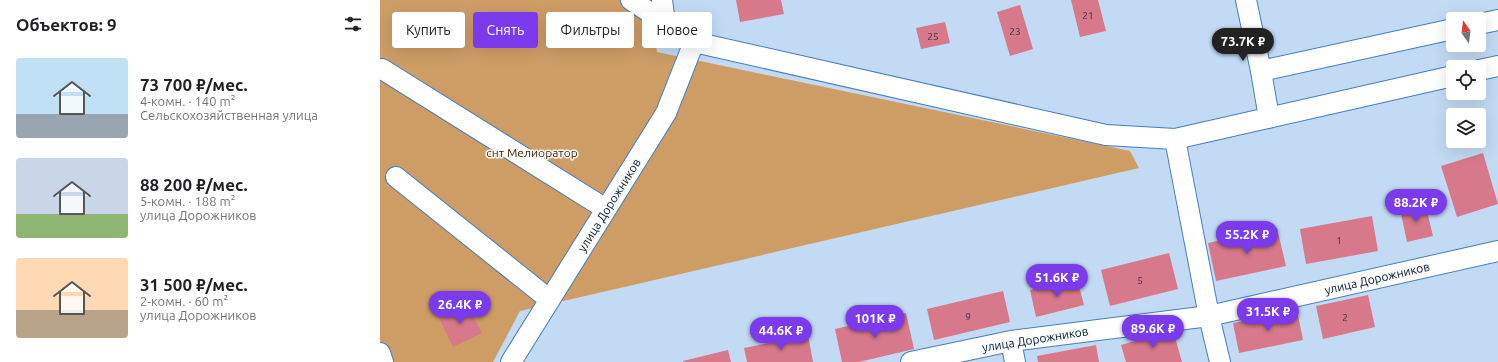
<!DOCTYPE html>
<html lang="ru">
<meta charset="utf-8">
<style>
:root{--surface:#fff;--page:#f6f6f6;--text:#202124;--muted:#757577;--accent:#7c3aed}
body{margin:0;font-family:Ubuntu,sans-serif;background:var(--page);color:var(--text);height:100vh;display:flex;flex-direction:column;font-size:15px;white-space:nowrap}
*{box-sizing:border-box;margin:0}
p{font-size:13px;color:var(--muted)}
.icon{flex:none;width:22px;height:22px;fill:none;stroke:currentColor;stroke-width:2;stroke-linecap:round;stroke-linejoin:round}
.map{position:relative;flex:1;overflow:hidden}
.panel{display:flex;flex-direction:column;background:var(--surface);width:380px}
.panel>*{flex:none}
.guide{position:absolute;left:12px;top:12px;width:380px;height:36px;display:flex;gap:8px}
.needle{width:26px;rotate:346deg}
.tools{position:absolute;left:1066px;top:12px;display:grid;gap:8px}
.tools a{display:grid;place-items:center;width:40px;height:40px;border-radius:4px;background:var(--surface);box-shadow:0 4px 16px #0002;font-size:20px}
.price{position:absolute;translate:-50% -34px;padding:0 9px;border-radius:14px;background:var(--accent);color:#fff;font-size:13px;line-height:26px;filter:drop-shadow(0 1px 2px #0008)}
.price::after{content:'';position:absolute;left:50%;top:24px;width:12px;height:9px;margin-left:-6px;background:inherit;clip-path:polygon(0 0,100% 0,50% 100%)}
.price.selected{background:#222;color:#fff}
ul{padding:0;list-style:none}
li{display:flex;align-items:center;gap:12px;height:100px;padding:0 16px}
li span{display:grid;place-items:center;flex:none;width:112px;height:80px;border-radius:4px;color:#555}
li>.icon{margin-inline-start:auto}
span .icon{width:48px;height:48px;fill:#fffc;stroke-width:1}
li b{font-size:17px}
h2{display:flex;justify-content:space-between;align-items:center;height:48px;padding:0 16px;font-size:17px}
.pill{padding:0 14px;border-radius:4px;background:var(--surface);box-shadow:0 4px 16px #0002;font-size:14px;line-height:36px}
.pill.selected{background:var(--accent);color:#fff}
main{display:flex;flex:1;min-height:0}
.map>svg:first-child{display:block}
</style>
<main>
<section class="panel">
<h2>Объектов: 9<svg class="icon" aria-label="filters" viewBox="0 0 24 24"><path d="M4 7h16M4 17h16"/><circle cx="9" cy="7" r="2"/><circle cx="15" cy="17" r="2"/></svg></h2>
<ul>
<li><span style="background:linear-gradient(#bfe0f5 70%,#9aa5b1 0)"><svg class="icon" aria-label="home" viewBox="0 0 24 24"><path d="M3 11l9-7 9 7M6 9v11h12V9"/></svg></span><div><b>73 700 ₽/мес.</b><p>4-комн. · 140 m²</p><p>Сельскохозяйственная улица</p></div></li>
<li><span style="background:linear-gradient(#c9d6e8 70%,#8fb573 0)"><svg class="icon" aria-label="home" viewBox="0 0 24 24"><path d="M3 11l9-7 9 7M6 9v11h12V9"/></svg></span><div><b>88 200 ₽/мес.</b><p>5-комн. · 188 m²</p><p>улица Дорожников</p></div></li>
<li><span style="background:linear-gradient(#ffd9b3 65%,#b9a48a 0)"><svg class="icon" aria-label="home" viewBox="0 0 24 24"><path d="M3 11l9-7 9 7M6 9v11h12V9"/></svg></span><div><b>31 500 ₽/мес.</b><p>2-комн. · 60 m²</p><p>улица Дорожников</p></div></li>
</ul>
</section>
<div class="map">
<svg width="1118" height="362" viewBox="0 0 1118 362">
<rect width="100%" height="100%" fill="#c2daf3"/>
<path fill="#ce9d66" d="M0 0H269L277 52 750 151 759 168 140 311 113 362H0Z"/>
<path fill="#d7798a" d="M356 0H401L404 14 360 22Z
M691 0H718L726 31 700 37Z
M640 5 653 49 630 56 617 12Z
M565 22 570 43 541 49 536 28Z
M1103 153 1118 204 1077 217 1061 166Z
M1045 203 1053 236 1027 242 1020 209Z
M992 216 998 251 926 264 920 229Z
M897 228 906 266 836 281 828 243Z
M789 253 798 289 730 306 721 270Z
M697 279 704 305 656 317 650 290Z
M623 291 630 322 554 340 547 309Z
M988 295 995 327 943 339 936 306Z
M86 302 102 333 73 347 58 316Z
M917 310 923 340 859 353 853 323Z
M526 313 534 349 479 362H462L455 329Z
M793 330 802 362H746L741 345Z
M428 335 433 362H367L364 348Z
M716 345 719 362H658L657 356Z
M348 350 351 362H303V361Z"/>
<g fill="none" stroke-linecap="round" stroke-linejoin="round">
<defs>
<path id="minor" d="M251 0 314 42 726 135 795 139 1073 76
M282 0 285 23
M866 0 881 71 889 118
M1099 24 1118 20
M2 69 226 209
M1099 70 1118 66
M881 71 1073 29
M795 139 829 316 840 362
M16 177 170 300
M631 341 635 362
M0 353 3 362
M131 362 286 113 314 42
M531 362 631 341 829 316 1118 251"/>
</defs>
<use href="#minor" stroke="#447fb8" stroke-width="22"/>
<use href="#minor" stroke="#fff" stroke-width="20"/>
</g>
<g text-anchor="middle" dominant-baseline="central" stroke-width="3" stroke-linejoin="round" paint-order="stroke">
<g font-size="10" fill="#393349">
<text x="708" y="15">21</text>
<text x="635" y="31">23</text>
<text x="553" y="36">25</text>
<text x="959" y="240">1</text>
<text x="760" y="280">5</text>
<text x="588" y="316">9</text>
<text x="965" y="317">2</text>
</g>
<g font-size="12" fill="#422907" stroke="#f8f8f8">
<text x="152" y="152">снт Мелиоратор</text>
</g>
<g font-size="12" fill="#041c33" stroke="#f8f8f8">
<text transform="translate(229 205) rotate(-58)">улица Дорожников</text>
<text transform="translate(997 278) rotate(-13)">улица Дорожников</text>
<text transform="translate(655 339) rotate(-9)">улица Дорожников</text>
</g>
</g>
</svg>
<div class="tools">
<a><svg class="needle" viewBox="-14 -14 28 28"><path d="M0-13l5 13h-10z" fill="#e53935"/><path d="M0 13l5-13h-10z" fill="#757577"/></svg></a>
<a><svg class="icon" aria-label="locate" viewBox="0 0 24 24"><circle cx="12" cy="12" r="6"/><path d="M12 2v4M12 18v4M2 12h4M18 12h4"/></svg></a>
<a><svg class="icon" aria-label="layers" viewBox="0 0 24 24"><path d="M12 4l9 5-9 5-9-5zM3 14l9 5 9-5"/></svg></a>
</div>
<b class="price selected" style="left:863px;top:62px">73.7K ₽</b>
<b class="price" style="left:1036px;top:223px">88.2K ₽</b>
<b class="price" style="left:867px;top:255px">55.2K ₽</b>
<b class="price" style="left:677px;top:298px">51.6K ₽</b>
<b class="price" style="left:80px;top:325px">26.4K ₽</b>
<b class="price" style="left:888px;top:332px">31.5K ₽</b>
<b class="price" style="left:495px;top:339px">101K ₽</b>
<b class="price" style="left:773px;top:349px">89.6K ₽</b>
<b class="price" style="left:401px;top:351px">44.6K ₽</b>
<div class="guide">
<a class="pill">Купить</a>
<a class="pill selected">Снять</a>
<a class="pill">Фильтры</a>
<a class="pill">Новое</a>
</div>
</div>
</main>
